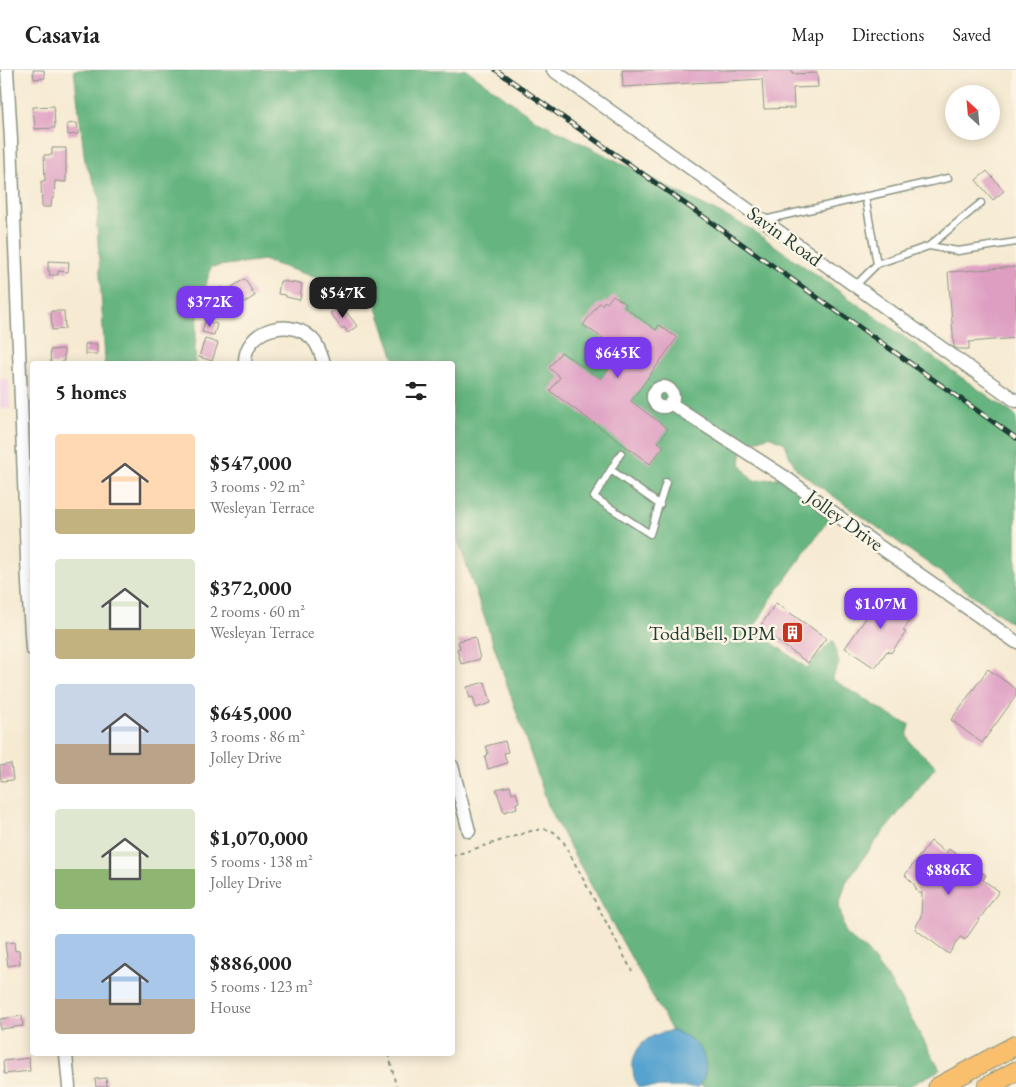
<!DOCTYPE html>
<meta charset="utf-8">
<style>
:root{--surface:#fff;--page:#f6f6f6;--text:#222;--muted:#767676;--line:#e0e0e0;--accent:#7c3aed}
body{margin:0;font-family:"EB Garamond",serif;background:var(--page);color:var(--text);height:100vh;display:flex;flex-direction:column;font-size:19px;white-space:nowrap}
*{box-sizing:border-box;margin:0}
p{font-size:16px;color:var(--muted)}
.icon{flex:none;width:28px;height:28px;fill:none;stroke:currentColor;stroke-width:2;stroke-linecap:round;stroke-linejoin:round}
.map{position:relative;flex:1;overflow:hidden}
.details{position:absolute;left:30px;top:291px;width:425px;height:695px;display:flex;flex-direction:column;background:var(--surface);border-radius:5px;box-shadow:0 2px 12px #0003}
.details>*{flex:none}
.needle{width:32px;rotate:334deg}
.buttons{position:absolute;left:945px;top:15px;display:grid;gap:10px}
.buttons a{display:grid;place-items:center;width:55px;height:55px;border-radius:50%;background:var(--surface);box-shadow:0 2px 12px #0003;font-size:25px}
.price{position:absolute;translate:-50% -42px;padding:0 11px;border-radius:10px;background:var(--accent);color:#fff;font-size:16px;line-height:32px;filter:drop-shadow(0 1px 2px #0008)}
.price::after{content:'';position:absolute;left:50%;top:30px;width:15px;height:11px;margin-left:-8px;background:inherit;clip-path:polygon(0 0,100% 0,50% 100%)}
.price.on{background:#222;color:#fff}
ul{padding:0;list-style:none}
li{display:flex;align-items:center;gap:15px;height:125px;padding:0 25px}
li span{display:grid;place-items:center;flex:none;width:140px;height:100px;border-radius:5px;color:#555}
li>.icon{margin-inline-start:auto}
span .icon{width:60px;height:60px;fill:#fffc;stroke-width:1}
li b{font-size:21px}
h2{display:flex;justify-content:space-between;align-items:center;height:60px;padding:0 25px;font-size:21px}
header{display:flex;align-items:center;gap:30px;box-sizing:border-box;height:70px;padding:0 25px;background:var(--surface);border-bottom:1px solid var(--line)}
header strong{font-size:24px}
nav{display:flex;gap:28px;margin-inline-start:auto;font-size:18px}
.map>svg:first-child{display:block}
</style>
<header>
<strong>Casavia</strong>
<nav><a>Map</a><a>Directions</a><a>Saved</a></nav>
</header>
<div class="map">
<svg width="1016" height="1017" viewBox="0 0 1016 1017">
<rect width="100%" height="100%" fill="#fcf5e5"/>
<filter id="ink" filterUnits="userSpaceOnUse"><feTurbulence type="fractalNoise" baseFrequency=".02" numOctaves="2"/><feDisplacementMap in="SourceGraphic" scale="10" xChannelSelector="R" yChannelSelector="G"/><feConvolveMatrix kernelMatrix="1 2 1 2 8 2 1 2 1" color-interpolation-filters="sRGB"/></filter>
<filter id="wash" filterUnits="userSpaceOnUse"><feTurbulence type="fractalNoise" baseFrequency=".0096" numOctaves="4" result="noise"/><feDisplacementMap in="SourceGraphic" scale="20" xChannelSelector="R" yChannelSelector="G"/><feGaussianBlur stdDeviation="1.12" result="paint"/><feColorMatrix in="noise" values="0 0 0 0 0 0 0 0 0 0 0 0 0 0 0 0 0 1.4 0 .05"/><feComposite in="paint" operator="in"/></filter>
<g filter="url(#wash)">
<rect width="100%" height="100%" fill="#f6ead2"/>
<path fill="#f0d0e4" d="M9 308 10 338 0 340V310Z"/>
<path fill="#66b580" stroke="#42795a" d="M74 0H467L536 50 751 159 1016 346V556L797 400 789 385 785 373 769 366 753 372 742 380 740 394 753 411 785 407 834 442 773 526 753 559 807 598 833 570 839 593 832 609 895 648 910 655 907 666 912 675 936 696 869 780 846 812 839 835 845 864 867 881 891 913 940 1000 907 1017H703L550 741 453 455 452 294H396L374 229 349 205 320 209 263 190 211 197C202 228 192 261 196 294H104L105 290 97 155 100 128 85 91Z"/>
<path fill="#57a3d0" stroke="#3b7082" d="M673 961C699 968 715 991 699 1017H638C623 987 642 963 673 961Z"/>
<g id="blocks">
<path fill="#de9ec2" d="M33 0H44L45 8 34 9Z
M622 0H792V4L817 3 818 17 793 18 794 38 764 39 762 9 623 17Z
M54 36 55 58 35 59 33 37Z
M77 53 78 64 68 65 67 54Z
M52 78H66V112L55 111 54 128H52L51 137H42L41 111H45L44 85H52Z
M987 101 1004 121 993 130 976 110Z
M48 191 69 192 68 202 58 201V205H49L50 201H48Z
M1016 197V268L969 272V279H958L954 277 948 202Z
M245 209 255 226 240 235 230 218Z
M280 211 302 214 300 230 286 227V225L278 224Z
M221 217 229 227 217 237 208 227Z
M613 225 626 234 624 237 656 260 659 255 677 268 631 331 668 359 658 372 664 376 650 394 550 321 560 307 549 298 561 282 601 309 622 281 583 255 599 233 602 235 604 231 607 233Z
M341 235 357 256 348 263 344 257 342 259 330 243Z
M51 241H64L65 259 52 260Z
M205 251 217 254 214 265 202 262Z
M205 269 218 273 212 291 199 287Z
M85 274H97V284H85Z
M64 279V291H62V294H51L50 280Z
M885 521 916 542 903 561 906 562 891 583 887 581 875 598 845 578Z
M776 533 826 568 808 593 759 558Z
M475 567 480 589 461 594 457 579 460 578 458 571Z
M988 599 1016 619V626L982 673 951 650Z
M485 612 491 633 476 638 473 627 470 628 467 617Z
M505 671 508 682 504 683 507 693 488 699 485 687 488 683 486 676Z
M11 694 13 710 1 711 0 696Z
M510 716 512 723 516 722 519 732 516 733 517 738 504 742 496 719Z
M931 771 946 783 949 779 986 805 983 810 999 821 965 870 960 867 949 884 915 859 921 846 922 823H918L914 814 905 805Z
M14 872 15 881 19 880 20 894 8 896 5 873Z
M22 946 23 956 0 959V949Z
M29 988 30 1001 4 1004 3 991Z
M106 1008 107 1017H96L95 1009Z"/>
</g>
</g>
<g filter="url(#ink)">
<use href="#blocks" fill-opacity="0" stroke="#8a9483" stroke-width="1"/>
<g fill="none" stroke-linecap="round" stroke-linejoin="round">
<defs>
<path id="lane" d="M764 150 948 108
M929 176 958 181 1016 172
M877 194 929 176 981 133
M855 216 877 194 865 126
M621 383 594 427 650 464 666 412
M611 400 660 435"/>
<path id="street" d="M7 0 11 70 28 514 32 579
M553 0 1016 331
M245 294C243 258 294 245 315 272 319 278 322 287 324 294
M653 327a10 10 0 1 1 20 0a10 10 0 1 1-20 0Z
M670 333 785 407 876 474 1016 572
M452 696 469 761
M66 984 69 1017"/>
<path id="primary" d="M938 1017 1016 975
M987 1017 1016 1001"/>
</defs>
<use href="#lane" stroke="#8a9483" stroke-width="9"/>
<use href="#street" stroke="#8a9483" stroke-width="15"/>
<use href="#primary" stroke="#8a9483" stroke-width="21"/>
<path stroke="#8a9483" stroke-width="2" stroke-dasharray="4 4" stroke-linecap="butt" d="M452 786 531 761C548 758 552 758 563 771L632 901
M389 984 396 1017"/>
<use href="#lane" stroke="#fff" stroke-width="6"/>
<use href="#street" stroke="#fff" stroke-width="12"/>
<use href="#primary" stroke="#f9bf6d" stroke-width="19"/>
<defs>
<path id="rail" d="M496 0 1016 368"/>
</defs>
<use href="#rail" stroke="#1f3d34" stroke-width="5"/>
<use href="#rail" stroke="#fcf5e5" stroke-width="3" stroke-dasharray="9" stroke-linecap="butt"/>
</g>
</g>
<defs>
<symbol id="building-square" viewBox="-11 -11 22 22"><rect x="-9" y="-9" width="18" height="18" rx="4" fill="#c8321e" stroke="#fcf5e5"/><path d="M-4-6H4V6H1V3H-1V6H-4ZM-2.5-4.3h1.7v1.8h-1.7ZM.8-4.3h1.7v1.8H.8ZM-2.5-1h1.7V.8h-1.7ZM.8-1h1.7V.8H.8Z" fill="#fff"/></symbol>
</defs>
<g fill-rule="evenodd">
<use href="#building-square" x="780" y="550" width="25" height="25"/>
</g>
<g text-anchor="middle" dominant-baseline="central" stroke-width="5" stroke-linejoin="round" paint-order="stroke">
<g font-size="20" fill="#1f3d34" stroke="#fcf5e5">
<text transform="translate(785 166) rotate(36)">Savin Road</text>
<text transform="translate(845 450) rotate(36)">Jolley Drive</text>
</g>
<g font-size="20" fill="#1f3d34" stroke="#fcf5e5" text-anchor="end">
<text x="776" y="563">Todd Bell, DPM</text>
</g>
</g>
</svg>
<div class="buttons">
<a><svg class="needle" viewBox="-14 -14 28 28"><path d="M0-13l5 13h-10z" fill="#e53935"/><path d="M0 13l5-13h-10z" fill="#767676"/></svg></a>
</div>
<b class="price on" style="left:343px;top:249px">$547K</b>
<b class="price" style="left:210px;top:258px">$372K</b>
<b class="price" style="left:618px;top:309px">$645K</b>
<b class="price" style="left:881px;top:560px">$1.07M</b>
<b class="price" style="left:949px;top:826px">$886K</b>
<section class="details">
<h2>5 homes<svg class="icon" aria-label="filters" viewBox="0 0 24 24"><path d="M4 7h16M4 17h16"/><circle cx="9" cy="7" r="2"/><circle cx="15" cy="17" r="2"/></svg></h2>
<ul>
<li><span style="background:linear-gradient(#ffd9b3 75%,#c2b280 0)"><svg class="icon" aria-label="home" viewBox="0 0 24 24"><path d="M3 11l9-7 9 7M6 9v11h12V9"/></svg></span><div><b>$547,000</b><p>3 rooms · 92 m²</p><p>Wesleyan Terrace</p></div></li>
<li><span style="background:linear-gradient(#dfe7d0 70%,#c2b280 0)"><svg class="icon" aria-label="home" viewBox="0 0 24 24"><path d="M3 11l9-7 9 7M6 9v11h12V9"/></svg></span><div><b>$372,000</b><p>2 rooms · 60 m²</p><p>Wesleyan Terrace</p></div></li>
<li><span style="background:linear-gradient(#c9d6e8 60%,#b9a48a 0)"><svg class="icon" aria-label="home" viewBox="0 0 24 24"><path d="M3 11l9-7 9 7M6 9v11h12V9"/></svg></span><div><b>$645,000</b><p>3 rooms · 86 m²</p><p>Jolley Drive</p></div></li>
<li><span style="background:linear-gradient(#dfe7d0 60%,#8fb573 0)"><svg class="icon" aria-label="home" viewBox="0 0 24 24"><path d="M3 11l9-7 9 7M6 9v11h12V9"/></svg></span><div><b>$1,070,000</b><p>5 rooms · 138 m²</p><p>Jolley Drive</p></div></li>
<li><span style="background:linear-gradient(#a9c7e8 65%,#b9a48a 0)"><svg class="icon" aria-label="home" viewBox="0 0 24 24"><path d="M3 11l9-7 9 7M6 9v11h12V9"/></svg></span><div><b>$886,000</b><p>5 rooms · 123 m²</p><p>House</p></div></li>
</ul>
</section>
</div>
